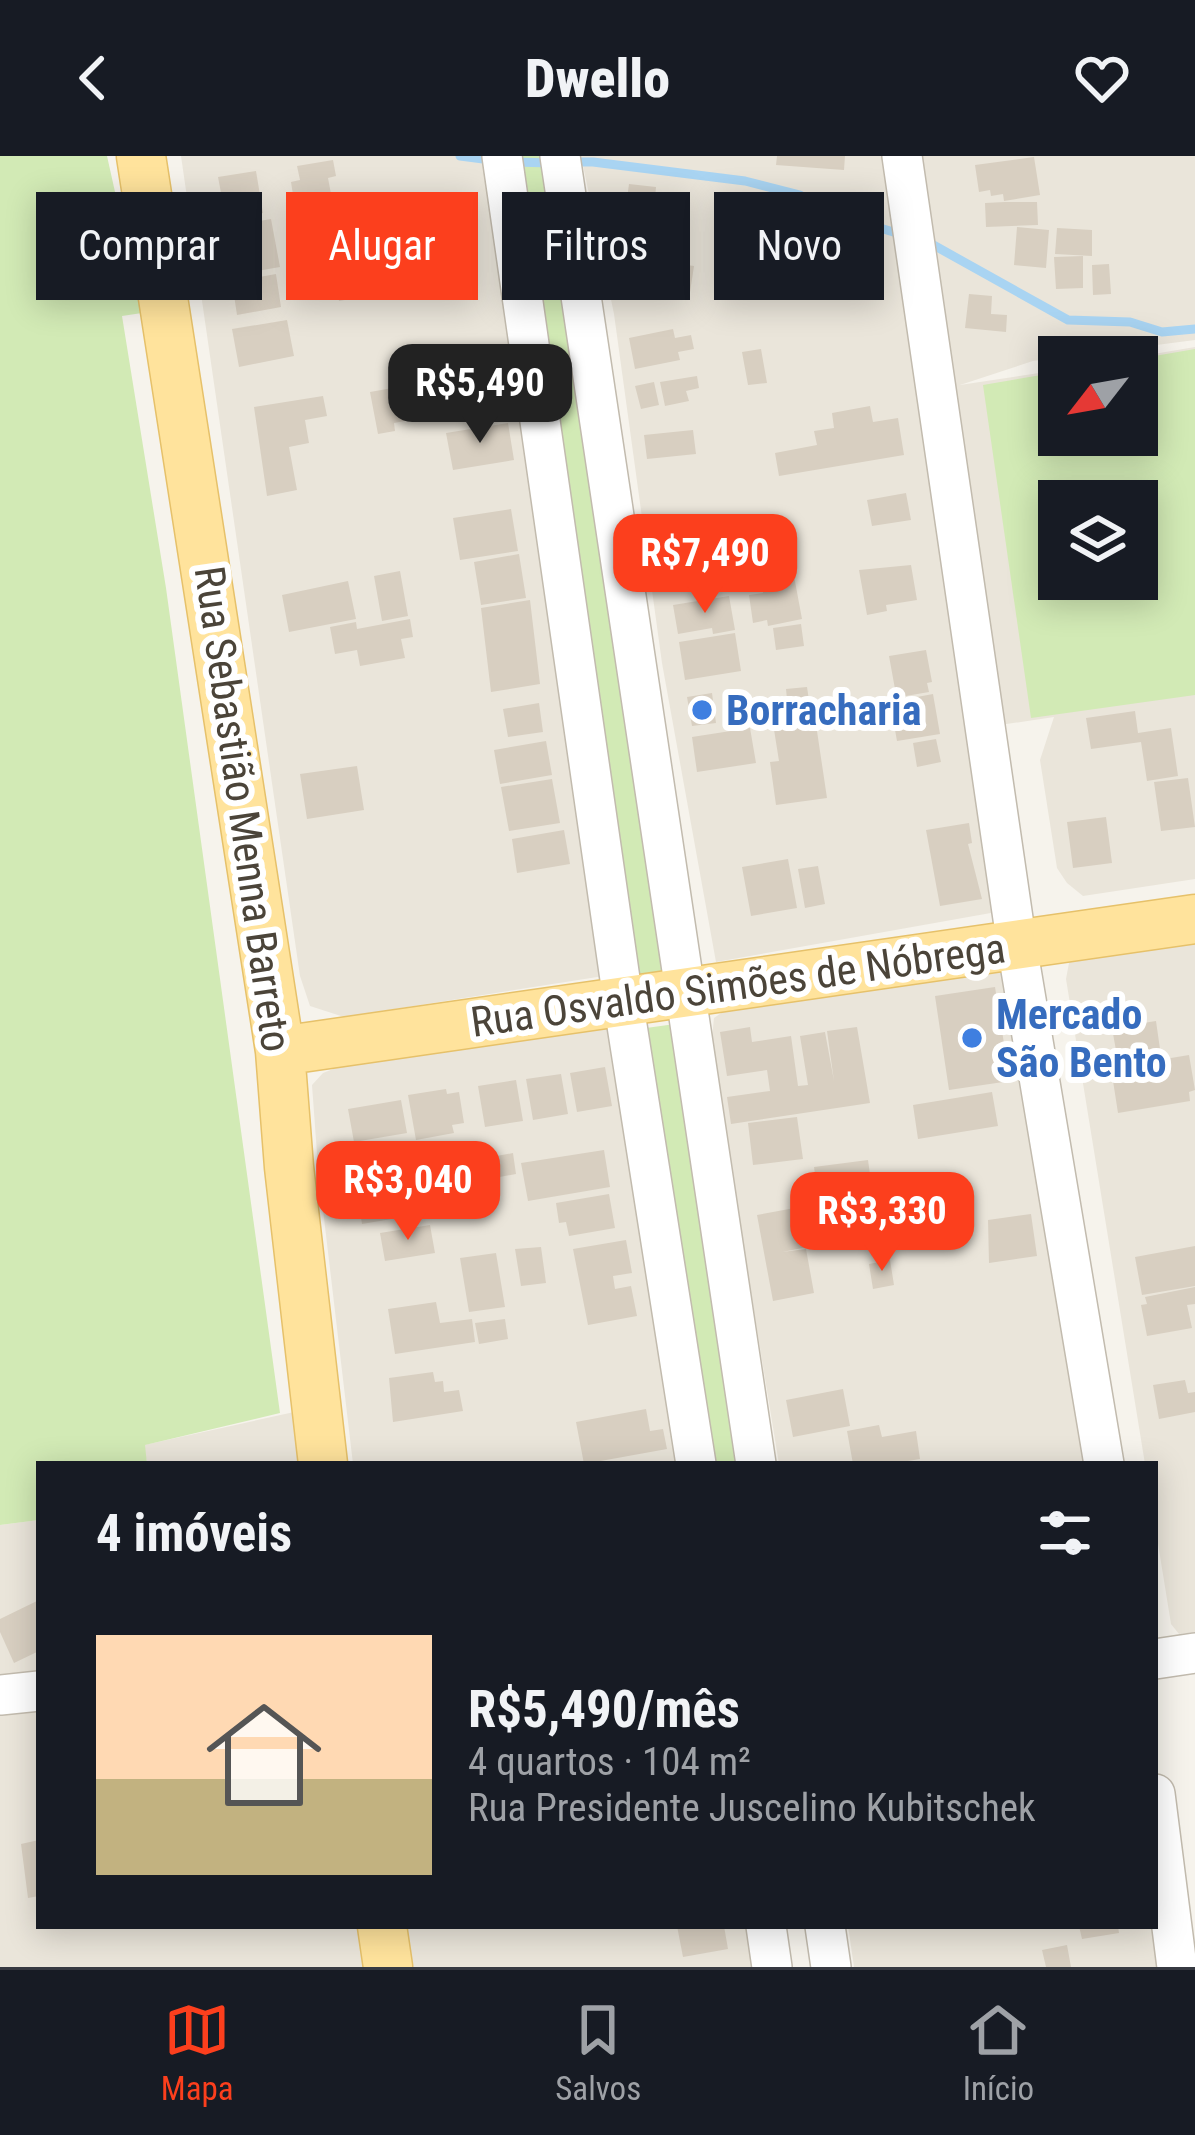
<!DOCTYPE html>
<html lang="pt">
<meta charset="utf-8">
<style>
:root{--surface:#171b24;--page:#242831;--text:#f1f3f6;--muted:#9ea1a6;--line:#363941;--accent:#fc3f1d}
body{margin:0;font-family:"Roboto Condensed",sans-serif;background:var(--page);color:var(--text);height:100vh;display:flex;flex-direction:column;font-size:45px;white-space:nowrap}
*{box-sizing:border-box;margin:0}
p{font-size:39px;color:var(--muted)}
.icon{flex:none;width:66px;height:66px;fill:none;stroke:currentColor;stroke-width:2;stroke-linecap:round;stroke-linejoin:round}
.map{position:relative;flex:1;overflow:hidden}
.panel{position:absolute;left:36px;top:1305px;width:1122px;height:468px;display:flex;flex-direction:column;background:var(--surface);border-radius:0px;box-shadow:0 6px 30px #0003}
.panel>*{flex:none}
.top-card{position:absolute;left:36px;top:36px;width:1125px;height:108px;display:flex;gap:24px}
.needle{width:78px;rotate:239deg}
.controls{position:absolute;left:1038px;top:180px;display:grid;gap:24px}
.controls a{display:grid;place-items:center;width:120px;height:120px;border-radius:0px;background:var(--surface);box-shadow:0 6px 30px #0003;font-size:60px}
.price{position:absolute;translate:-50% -102px;padding:0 27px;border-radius:24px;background:var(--accent);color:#fff;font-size:39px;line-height:78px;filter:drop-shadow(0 3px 6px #0008)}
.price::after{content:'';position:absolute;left:50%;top:72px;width:36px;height:27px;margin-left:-18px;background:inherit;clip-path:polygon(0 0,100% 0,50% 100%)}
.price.on{background:#222;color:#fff}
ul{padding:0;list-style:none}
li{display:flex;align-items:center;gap:36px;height:300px;padding:0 60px}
li span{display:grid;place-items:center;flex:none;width:336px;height:240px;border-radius:0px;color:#555}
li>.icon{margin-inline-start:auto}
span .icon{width:144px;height:144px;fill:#fffc;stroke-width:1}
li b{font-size:51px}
h2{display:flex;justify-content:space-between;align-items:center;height:144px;padding:0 60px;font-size:51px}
.tag{padding:0 42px;border-radius:0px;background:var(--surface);box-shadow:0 6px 30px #0003;font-size:42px;line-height:108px}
.tag.on{background:var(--accent);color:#fff}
header{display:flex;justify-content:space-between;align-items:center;height:156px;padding:0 60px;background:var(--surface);font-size:54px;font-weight:800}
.tabs{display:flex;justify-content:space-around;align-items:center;height:168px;border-top:3px solid var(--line);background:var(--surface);font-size:33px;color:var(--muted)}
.tabs a{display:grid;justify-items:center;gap:6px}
.tabs .on{color:var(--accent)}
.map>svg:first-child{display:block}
</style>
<header><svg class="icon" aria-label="back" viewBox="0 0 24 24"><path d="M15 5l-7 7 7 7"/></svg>Dwello<svg class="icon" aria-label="heart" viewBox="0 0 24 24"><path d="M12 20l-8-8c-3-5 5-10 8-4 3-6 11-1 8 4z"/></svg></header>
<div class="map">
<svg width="1195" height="1811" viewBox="0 0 1195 1811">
<rect width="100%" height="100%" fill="#f6f3ec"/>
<path fill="#eae5da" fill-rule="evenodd" d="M181 0H491L610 819 344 861 310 850 300 820Z
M581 0H888L1002 755 716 806 662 507 614 158Z
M920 0H1195V184L1033 205 960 229 1059 214V279H1137L1136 201 1195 191V723L1083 740 1067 727 1057 712 1040 604 1054 561 1000 569ZM1059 345H1137V423H1059Z
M1195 785V1476L1179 1478 1171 1468 1155 1369V1308H1145L1066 823 1069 807 1075 799Z
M994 814 1008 818 1094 1308H779L711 892 714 862 727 853Z
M613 870 682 1308H353L318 1011 312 929 323 917 346 908Z
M308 1253 315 1308H147L144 1289Z
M39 1364V1527L0 1531V1369Z
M39 1541V1770H365L372 1811H0V1547Z
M400 1770H751L757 1811H405Z
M848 1770H1152L1157 1811H854Z"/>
<path fill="#d2eab5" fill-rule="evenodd" d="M0 0H107L142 157 122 160 166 432 280 1257 145 1289 147 1308H39V1364L0 1369Z
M511 0H543L664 820 633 824Z
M1195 193V539L1031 562 983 229 1059 216V279H1137V203ZM1059 345H1137V423H1059Z
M675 868 740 1308H704L639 873Z"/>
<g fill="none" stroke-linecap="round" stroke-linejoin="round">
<path stroke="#a9d4f2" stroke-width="9" d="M460 0 491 4
M514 6 551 7
M568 6H593L745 25 800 39 827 56 900 78
M928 86 1068 164 1130 166 1162 176 1195 173"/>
</g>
<path fill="#d8cfc1" d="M777 0H845L844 14 776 9Z
M1034 1 1040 39 1004 45 1003 38 991 40 990 34 979 36 975 9Z
M333 4 336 20 328 22 331 38 294 45 291 26 300 24 297 10Z
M256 15 263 57 226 63 218 21Z
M629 28 656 31 655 42 667 43 666 54 626 50Z
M1005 46H1037L1038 69 986 71 985 47Z
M271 63 280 111 235 119 227 71Z
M627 65 679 73 674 107 694 110 689 143 617 133Z
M1017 71 1049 74 1046 112 1014 109Z
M1057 72 1092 74V100L1055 98Z
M322 75 327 101 308 105 303 78Z
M778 86 813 89 809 123 774 120Z
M868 90 875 117 841 125 835 97Z
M1083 100V132L1056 133 1054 101Z
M355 101 362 141 339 145 332 105Z
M1109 108 1111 138 1093 139 1092 109Z
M276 118 281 151 237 159 232 126Z
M969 138 992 140 991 158 1007 159 1006 176 965 172Z
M287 164 294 200 239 211 232 173Z
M673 173 675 182 691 179 694 193 678 196 680 204 635 213 629 182Z
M761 193 767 227 748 229 742 196Z
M697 220 699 232 686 235 689 245 665 250 660 226Z
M654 226 659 249 641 253 635 230Z
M404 230 410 264 394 267 395 275 378 278 370 236Z
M323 240 327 260 305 264 309 287 289 291 297 334 267 340 254 251Z
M870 250 873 266 898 262 904 299 779 320 775 297 817 289 814 275 834 272 832 257Z
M508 267 514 304 453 314 446 277Z
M693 274 696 298 647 303 644 279Z
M906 337 911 364 872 370 867 344Z
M511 353 518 395 460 404 453 362Z
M785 379 790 416 752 422 746 384Z
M519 398 526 442 481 449 474 406Z
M911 409 917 444 886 449 887 455 867 459 859 414Z
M400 415 408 460 382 465 374 420Z
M794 420 802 463 768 470 767 464 753 467 749 439 763 437 761 425Z
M348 425 356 463 289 476 282 439Z
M729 440 735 474 713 478 712 472 678 478 673 449Z
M530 444 540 528 491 536 481 452Z
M410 463 413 481 401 483 405 502 360 510 357 494 335 498 330 471 356 466 357 473Z
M801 468 804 490 776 494 773 472Z
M735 477 741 515 685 524 679 486Z
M926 494 932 526 927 527 929 536 900 541 899 532 895 533 889 500Z
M807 531 810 551 788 553 786 533Z
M712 537 716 567 692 570 687 541Z
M933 538 940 578 897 585 890 546Z
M539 547 543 576 508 581 503 553Z
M814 555 827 642 776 649 770 606 779 605 772 561Z
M1135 555 1138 577 1171 572 1178 620 1147 625 1141 586 1091 593 1086 562Z
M750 572 756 607 697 616 692 581Z
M936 583 941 606 917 611 913 587Z
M546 585 552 619 500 628 494 594Z
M357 610 364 654 307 663 300 618Z
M1188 622 1195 671 1161 675 1154 626Z
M552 623 560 667 509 675 501 631Z
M1106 661 1112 707 1073 712 1067 666Z
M969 667 972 687 968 688 982 743 940 750 926 674Z
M564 674 570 708 517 717 512 683Z
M788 703 797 752 751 760 742 711Z
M818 710 825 748 805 752 798 713Z
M995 831 1010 925 949 934 935 840Z
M1156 865 1160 893 1117 900 1112 872Z
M750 871 752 886 791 880 798 930 808 929 800 880 825 876 834 925 827 875 857 871 870 947 731 968 727 941 770 935 767 914 727 920 720 876Z
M1189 899 1195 934 1189 936 1190 945 1118 957 1111 912Z
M605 911 612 950 577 956 570 917Z
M561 918 568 958 533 964 526 923Z
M516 924 523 965 485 971 478 930Z
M446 933 447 938 459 936 464 967 452 969 454 977 416 984 408 939Z
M992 936 998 970 918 983 913 949Z
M401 944 407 977 354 986 348 953Z
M797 961 803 1003 753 1009 748 967Z
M424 992 427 1011 441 1009 444 1025 417 1034 421 1058 362 1068 356 1031 368 1029 367 1022 415 1014 412 994Z
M604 994 610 1031 528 1045 521 1007Z
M513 997 516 1018 489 1023 486 1002Z
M868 1004 873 1040 819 1047 814 1011Z
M609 1038 615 1072 569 1080 566 1066 559 1067 556 1047Z
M800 1051 808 1091 782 1096 806 1093 814 1137 773 1145 757 1059Z
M1031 1058 1037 1100 989 1107 988 1064Z
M430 1069 435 1097 385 1105 380 1077Z
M626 1084 632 1117 613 1120 615 1133 631 1130 637 1160 588 1169 573 1093Z
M1195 1090V1130L1142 1139 1135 1101Z
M541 1091 546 1127 521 1130 515 1093Z
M496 1097 505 1151 469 1156 460 1102Z
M890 1104 894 1129 873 1133 869 1108Z
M1195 1131V1148L1187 1149 1192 1172 1147 1180 1141 1149 1147 1148 1145 1141Z
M436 1146 440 1167 472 1163 475 1186 395 1198 388 1153Z
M505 1163 508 1183 479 1188 475 1167Z
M433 1216 435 1226 443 1225 444 1236 459 1234 463 1255 393 1266 389 1222Z
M1185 1224 1188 1237 1195 1236V1256L1159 1263 1153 1229Z
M843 1233 850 1270 793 1281 786 1244Z
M646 1253 650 1275 663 1273 667 1293 584 1308 576 1266Z
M879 1269 882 1281 916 1275 920 1303 890 1308H853L847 1275Z
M39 1444V1495L14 1507 0 1476V1463Z
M39 1684V1740L28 1742 21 1688Z
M677 1770H724L728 1793 683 1801Z
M1079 1770H1118L1119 1777 1082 1783Z
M1067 1789 1071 1811H1046L1042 1794Z"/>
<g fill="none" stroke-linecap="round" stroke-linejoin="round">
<defs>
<path id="minor" d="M502 0 623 844 696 1308
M560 0 756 1308
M902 0 1017 790 1104 1308
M1155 1503 1195 1497
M0 1539 39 1535
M1155 1638 1177 1811
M766 1770 772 1811
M825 1770 831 1811"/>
<path id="major" d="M141 0 280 895 289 1011 323 1308
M280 895 1195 763
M382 1770 388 1811"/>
</defs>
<use href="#minor" stroke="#c2bbae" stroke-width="42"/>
<use href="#major" stroke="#e6c16a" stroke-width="51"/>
<use href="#minor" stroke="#fff" stroke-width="39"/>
<use href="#major" stroke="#ffe39c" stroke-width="48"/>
</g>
<g fill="#3f7fe0" stroke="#fff" stroke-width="4.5">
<circle cx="702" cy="554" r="12"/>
<circle cx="972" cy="882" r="12"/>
</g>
<g text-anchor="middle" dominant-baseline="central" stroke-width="12" stroke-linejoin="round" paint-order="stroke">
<g font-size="42" font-weight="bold" fill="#366cbe" stroke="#fff" text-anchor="start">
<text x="726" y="554">Borracharia</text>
<text x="996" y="858">Mercado<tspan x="996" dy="48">São Bento</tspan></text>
</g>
<g font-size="42" fill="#4b4439" stroke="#fff">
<text transform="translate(243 653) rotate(82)">Rua Sebastião Menna Barreto</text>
<text transform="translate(738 829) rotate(-8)">Rua Osvaldo Simões de Nóbrega</text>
</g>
</g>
</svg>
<div class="controls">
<a><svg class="needle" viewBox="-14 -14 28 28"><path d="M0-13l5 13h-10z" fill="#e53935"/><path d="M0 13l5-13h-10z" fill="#9ea1a6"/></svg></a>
<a><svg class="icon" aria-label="layers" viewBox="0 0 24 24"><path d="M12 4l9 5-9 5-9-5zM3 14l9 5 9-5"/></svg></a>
</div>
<b class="price on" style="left:480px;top:290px">R$5,490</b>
<b class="price" style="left:705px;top:460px">R$7,490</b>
<b class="price" style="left:408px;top:1087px">R$3,040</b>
<b class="price" style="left:882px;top:1118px">R$3,330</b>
<div class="top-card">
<a class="tag">Comprar</a>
<a class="tag on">Alugar</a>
<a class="tag">Filtros</a>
<a class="tag">Novo</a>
</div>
<section class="panel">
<h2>4 imóveis<svg class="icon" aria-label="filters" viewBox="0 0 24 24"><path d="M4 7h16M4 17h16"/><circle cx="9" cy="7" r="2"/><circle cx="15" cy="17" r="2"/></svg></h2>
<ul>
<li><span style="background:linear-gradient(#ffd9b3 60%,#c2b280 0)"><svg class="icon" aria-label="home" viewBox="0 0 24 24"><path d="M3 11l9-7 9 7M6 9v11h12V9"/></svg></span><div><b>R$5,490/mês</b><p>4 quartos · 104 m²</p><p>Rua Presidente Juscelino Kubitschek</p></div></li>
</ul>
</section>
</div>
<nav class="tabs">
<a class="on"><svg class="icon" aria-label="map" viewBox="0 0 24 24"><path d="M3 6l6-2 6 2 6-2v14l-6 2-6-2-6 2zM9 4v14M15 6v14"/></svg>Mapa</a>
<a><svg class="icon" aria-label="saved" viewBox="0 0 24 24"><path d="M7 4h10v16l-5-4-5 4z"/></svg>Salvos</a>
<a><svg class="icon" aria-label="home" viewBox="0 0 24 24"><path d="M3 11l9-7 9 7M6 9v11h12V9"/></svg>Início</a>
</nav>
